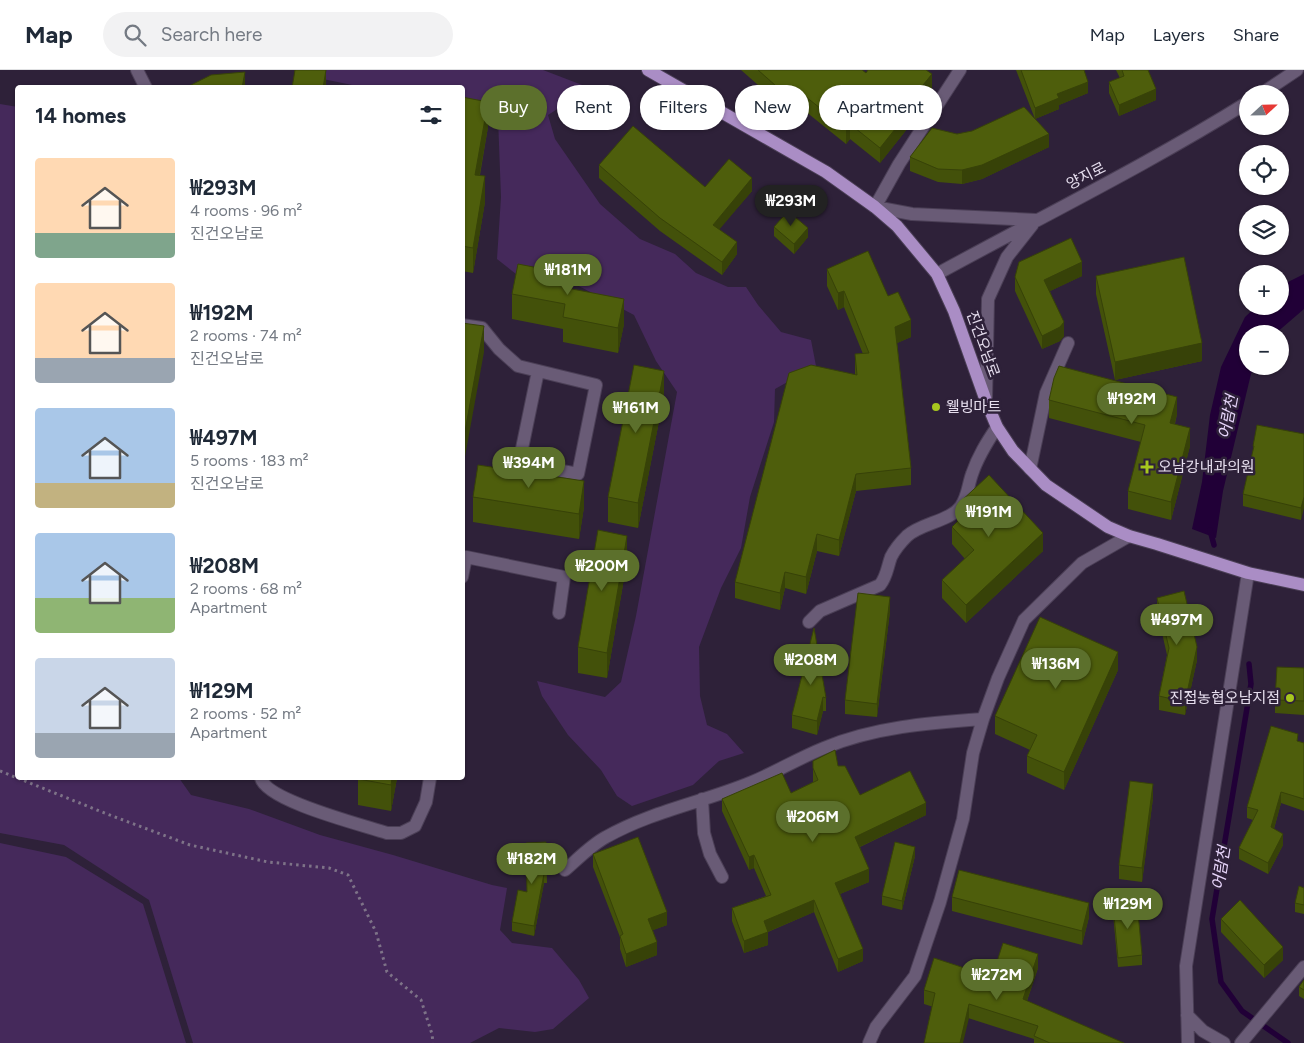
<!DOCTYPE html>
<meta charset="utf-8">
<style>
:root{--surface:#fff;--page:#f2f2f3;--text:#1f2937;--muted:#747a83;--line:#e0e1e3;--accent:#5c702c}
body{margin:0;font-family:Figtree,"Noto Sans KR",sans-serif;background:var(--page);color:var(--text);height:100vh;display:flex;flex-direction:column;font-size:19px;white-space:nowrap}
*{box-sizing:border-box;margin:0}
p{font-size:16px;color:var(--muted)}
.icon{flex:none;width:28px;height:28px;fill:none;stroke:currentColor;stroke-width:2;stroke-linecap:round;stroke-linejoin:round}
.map{position:relative;flex:1;overflow:hidden}
.panel{position:absolute;left:15px;top:15px;width:450px;height:695px;display:flex;flex-direction:column;background:var(--surface);border-radius:5px;box-shadow:0 1px 4px #0004}
.panel>*{flex:none}
.hud{position:absolute;left:480px;top:15px;width:475px;height:45px;display:flex;gap:10px}
.needle{width:32px;rotate:68deg}
.fabs{position:absolute;left:1239px;top:15px;display:grid;gap:10px}
.fabs a{display:grid;place-items:center;width:50px;height:50px;border-radius:50%;background:var(--surface);box-shadow:0 1px 4px #0004;font-size:25px}
.price{position:absolute;translate:-50% -42px;padding:0 11px;border-radius:18px;background:var(--accent);color:#fff;font-size:16px;line-height:32px;filter:drop-shadow(0 1px 2px #0008)}
.price::after{content:'';position:absolute;left:50%;top:30px;width:15px;height:11px;margin-left:-8px;background:inherit;clip-path:polygon(0 0,100% 0,50% 100%)}
.price.current{background:#222;color:#fff}
ul{padding:0;list-style:none}
li{display:flex;align-items:center;gap:15px;height:125px;padding:0 20px}
li span{display:grid;place-items:center;flex:none;width:140px;height:100px;border-radius:5px;color:#555}
li>.icon{margin-inline-start:auto}
span .icon{width:60px;height:60px;fill:#fffc;stroke-width:1}
li b{font-size:21px}
h2{display:flex;justify-content:space-between;align-items:center;height:60px;padding:0 20px;font-size:21px}
.pill{padding:0 18px;border-radius:22px;background:var(--surface);box-shadow:0 1px 4px #0004;font-size:18px;line-height:45px}
.pill.current{background:var(--accent);color:#fff}
header{display:flex;align-items:center;gap:30px;box-sizing:border-box;height:70px;padding:0 25px;background:var(--surface);border-bottom:1px solid var(--line)}
header strong{font-size:24px}
nav{display:flex;gap:28px;margin-inline-start:auto;font-size:18px}
.search{width:350px;height:45px;background:var(--page);display:flex;align-items:center;gap:12px;box-sizing:border-box;padding:0 18px;border-radius:28px;color:var(--muted);font-size:19px}
.map>svg:first-child{display:block}
</style>
<header>
<strong>Map</strong>
<div class="search"><svg class="icon" aria-label="search" viewBox="0 0 24 24"><circle cx="10" cy="10" r="6"/><path d="M15 15l6 6"/></svg>Search here</div>
<nav><a>Map</a><a>Layers</a><a>Share</a></nav>
</header>
<div class="map">
<svg width="1304" height="973" viewBox="0 0 1304 973">
<rect width="100%" height="100%" fill="#2e2139"/>
<path fill="#45295b" d="M309 0H543L590 18 548 45 555 69 600 134 640 169 675 184 696 203 728 217H746L758 235 781 262 811 270 816 296 775 319 774 352 750 427 741 478 721 518 699 577 700 626 707 655 727 664 744 683 719 691 693 715 632 736 617 726 601 700 568 665 542 626 537 611 605 627 621 612 636 546 677 322 656 291 634 245 575 214 516 204 497 189 501 127 498 48 463 40 462 18 362 17 313 7Z
M0 34 18 37V708H179L191 725 249 739 320 765 393 785 492 815 507 818 500 860 512 873 552 878 579 910 589 928 553 959 535 962 499 958 470 973H193L149 830 64 775 0 763Z
M0 773 66 787 143 834 186 973H0Z"/>
<path fill="#210037" d="M1304 204V239L1275 264H1248V296H1255L1251 304 1223 421 1216 468 1192 459 1202 412 1210 345 1221 297 1245 247 1257 236H1280V216Z"/>
<g fill="none" stroke-linecap="round" stroke-linejoin="round">
<path stroke="#210037" stroke-width="5.5" d="M1210 460 1214 475
M1249 594 1251 614 1212 849 1221 912 1242 941 1288 973"/>
<defs>
<path id="minor" d="M137 0 146 18
M960 0 899 94 875 137 912 144 1036 150
M1261 24 1297 0
M937 204C1041 147 1147 95 1248 32
M462 255 482 258 499 279 518 296 596 315 578 404 519 393 538 301
M986 329 988 229 1007 187 1033 154
M1030 399 1046 323 1068 273
M462 507 466 487 564 507 559 543
M809 552 820 541 880 515C887 506 887 498 891 487 894 481 902 471 907 466 921 453 951 451 961 436 968 426 968 415 972 404 978 386 987 372 997 357
M261 708C266 731 363 755 387 763H401L415 756 426 732 430 708
M702 729 704 763 710 784 722 807
M565 800C578 789 591 775 606 767 652 741 704 732 752 712 776 702 799 688 824 678 874 657 929 653 983 649
M1187 945 1203 961 1224 973
M869 973 876 957 915 906 940 832 963 749 973 683 983 649 998 608 1024 550 1082 493 1129 466
M1188 973 1186 896 1248 503
M1241 973 1304 897"/>
<path id="major" d="M648 0 826 102 875 137 897 156 937 204 954 241 986 331 997 357 1013 381 1046 415 1108 457 1129 466 1157 474 1248 503 1304 515"/>
</defs>
<use href="#minor" stroke="#4b3f56" stroke-width="14"/>
<use href="#major" stroke="#4b3f56" stroke-width="14"/>
<path stroke="#7e7388" stroke-width="3" stroke-dasharray="2.5 4" stroke-linecap="butt" d="M0 701 107 744 190 775 268 792 329 798 348 805 376 862 387 902 421 930 432 964 433 973"/>
<use href="#minor" stroke="#695b76" stroke-width="12"/>
<use href="#major" stroke="#aa8dc5" stroke-width="12"/>
</g>
<path fill="#43510a" d="M741 0H862L866 3 932 19 911 44V54L880 93 850 69 846 74 800 37 793 46Z
M1016 0H1084L1088 23 1059 35V39L1035 49Z
M1116 0H1148L1156 30 1119 46 1109 23V12L1120 8Z
M462 27 488 57 480 105 485 132 473 203 462 201Z
M957 64 1049 77 982 109 962 114 938 112 910 101V87Z
M599 95 705 117 752 121 719 159 737 184 722 205 660 161 599 108Z
M774 157 808 167 794 184 774 166Z
M827 199 888 226 911 267 897 273 911 398V415L856 421 839 486 817 481 806 524 785 518 780 540 735 528V512L855 305V284H863L844 237 838 240 827 216Z
M1082 206 1050 221 1064 266 1060 271 1042 279 1015 221V207Z
M1096 206 1202 291 1115 310 1096 224Z
M570 219 624 254 618 283 563 272V259L512 249V224Z
M664 326 638 458 608 452V427Z
M1049 330 1177 344 1175 354 1190 376 1171 450 1128 439V421L1141 372 1049 348Z
M1304 364 1301 450 1243 436V424L1253 382V376Z
M473 427 584 437 579 469 473 452Z
M957 435 1043 481 966 553 942 528V510L965 489 952 474V457L957 452Z
M627 491 607 608 578 603V577Z
M1157 528 1197 590 1185 645 1159 640V626L1167 585 1157 541Z
M890 541 877 647 845 644V630Z
M814 558 826 628V641H823L817 665 792 658V645Z
M1304 598V645L1275 643V630Z
M1118 600 1064 720 1027 703V686L1030 680 995 664V646Z
M1298 671 1304 673V741L1281 733 1274 759 1283 775 1268 804 1239 789V778L1253 750 1247 748V737Z
M813 691 838 696 860 725 926 745 860 777 869 812 840 824 863 891 838 902 814 842 768 862V875L744 883 732 851V838L766 826 754 798 749 800 722 741V729L791 723 813 712Z
M216 708H227V710Z
M397 708 391 741 358 735V709Z
M1153 728 1142 812 1119 809V795Z
M546 772 547 813H544L534 866 512 861V852L527 822Z
M593 784 667 855 653 860 657 885 626 897 620 879V867L593 797Z
M915 786 902 840 882 835V826Z
M1304 818V844L1295 842V833Z
M952 827 1089 847 1082 875 952 841Z
M1113 835 1142 885V895L1118 897 1113 844Z
M1221 849 1283 890 1264 908 1221 862Z
M1038 898 1027 931 1124 973H1034V969L924 934V920Z
M1304 910V929L1299 926V917Z"/>
<path fill="#374208" d="M326 0V18H323Z
M245 2V18H242Z
M932 4V19L911 44V54L880 93V78L906 36Z
M1088 12V23L1059 35V39L1035 49V38L1057 24Z
M1156 19V30L1119 46V35Z
M800 22V37L793 46V31Z
M488 32V57L475 130V105Z
M850 54V69L846 74V59Z
M1049 64V77L982 109 962 114V100Z
M485 106V132L473 203V178Z
M752 108V121L713 167V155Z
M808 158V167L794 184V174Z
M737 172V184L722 205V192Z
M1082 192V206L1044 224V210Z
M570 204V229L567 218Z
M844 221V237L838 240V223Z
M624 229V254L618 283V258Z
M911 250V267L895 274V257Z
M1064 252V266L1060 271 1042 279V266Z
M484 256V282L462 403V378Z
M1202 273V291L1115 310V292Z
M664 301V326L638 458V433Z
M1177 327V344L1170 371V353Z
M1190 358V376L1171 450V432Z
M856 404V421L839 486V470Z
M584 411V437L579 469V444Z
M1304 427V438L1301 450V438Z
M1043 463V481L966 553V535Z
M817 464V481L806 524V507Z
M627 466V491L607 608V583Z
M785 502V518L780 540V523Z
M890 527V541L877 647V634Z
M1197 577V590L1185 645V632Z
M1118 582V600L1064 720V702Z
M823 627V641L817 665V651Z
M392 708H397L391 741V715Z
M1153 714V728L1142 812V798Z
M1281 722V733L1271 769V757Z
M926 733V745L855 779V767Z
M1283 764V775L1268 804V793Z
M915 777V786L902 840V831Z
M754 785V798L749 800V787Z
M869 799V812L835 826V813Z
M544 804V813L534 866V856Z
M814 830V842L767 862H768V875L744 883V871L764 851Z
M1089 833V847L1082 875V861Z
M667 842V855L648 862V849Z
M657 872V885L626 897V884Z
M1283 877V890L1264 908V895Z
M863 879V891L838 902V889Z
M1038 884V898L1023 942V929Z
M969 934V948L963 973H960Z"/>
<path fill="#4e5e0c" stroke="#374208" d="M295 0H326L323 18H292Z
M758 0H862L866 3 868 0H926L932 4 906 36 911 39 880 78 850 54 846 59 800 22 793 31Z
M1021 0H1084L1088 12 1057 24 1059 28 1035 38Z
M1122 0H1148L1156 19 1119 35 1109 12 1124 6Z
M245 2 242 18H185L211 5Z
M462 27 488 32 475 105 485 106 473 178 462 176Z
M1024 37 1049 64 982 95 962 100 938 99 910 87 932 58 957 64 972 61Z
M633 56 705 117 729 89 752 108 713 155 737 172 722 192 660 148 599 95Z
M788 141 808 158 794 174 774 157Z
M1071 168 1082 192 1044 210 1064 252 1060 257 1042 266 1015 207 1019 192Z
M868 181 888 226 898 222 911 250 895 257 911 398 856 404 839 470 817 464 806 507 785 502 780 523 735 512 789 303 811 295 857 305 855 284 869 283 844 221 838 223 827 199Z
M1184 187 1202 273 1115 292 1096 206Z
M518 194 570 204 567 218 624 229 618 258 563 247 565 234 512 224Z
M462 253 484 256 462 378Z
M634 295 664 301 638 433 608 427Z
M1059 296 1177 327 1170 353 1190 358 1171 432 1128 421 1145 355 1049 330 1054 308Z
M1257 355 1304 364V427L1301 438 1243 424 1254 376H1253Z
M478 395 584 411 579 444 473 427Z
M989 405 1043 463 966 535 942 510 974 480 952 457 965 444 957 435Z
M598 460 627 466 607 583 578 577Z
M1184 521 1197 577 1185 632 1159 626 1169 578 1157 528Z
M858 523 890 527 877 634 845 630Z
M1040 547 1118 582 1064 702 1027 686 1037 665 995 646Z
M814 558 826 628 823 627 817 651 792 645Z
M1277 597 1304 598V631L1275 630Z
M1271 656 1298 664 1297 671 1304 673V729L1281 722 1271 757 1283 764 1268 793 1239 778 1258 740 1247 737Z
M835 680 838 696H845L860 725 910 701 926 733 855 767 869 799 835 813 863 879 838 889 814 830 764 851 768 862 744 871 732 838 771 825 754 785 749 787 722 729 782 703 791 723 818 710 813 698V691Z
M358 708H392L391 715 358 709Z
M1130 711 1153 714 1142 798 1119 795Z
M638 767 667 842 648 849 657 872 626 884 620 866 623 864 593 784Z
M546 772 547 804H544L534 856 512 852 518 820 527 822 526 773Z
M895 772 915 777 902 831 882 826Z
M959 800 1089 833 1082 861 952 827Z
M1299 816 1304 818V835L1295 833Z
M1240 830 1283 877 1264 895 1221 849Z
M1137 832 1142 885 1118 888 1113 835Z
M1003 873 1038 884 1023 929 1124 973H1050L1034 966 1038 956 969 934 960 973H924L935 923 924 920 934 888 992 907Z
M1304 910V920L1299 917Z"/>
<g fill="#a7c71e" stroke="#2e2139" stroke-width="2">
<circle cx="936" cy="337" r="5"/>
<path d="M1144.5 389.5h5v5h5v5h-5v5h-5v-5h-5v-5h5z"/>
<circle cx="1290" cy="628" r="5"/>
</g>
<g text-anchor="middle" dominant-baseline="central" stroke-width="5" stroke-linejoin="round" paint-order="stroke">
<g font-size="15" fill="#e6deee" stroke="#2e2139">
<text transform="translate(1086 106) rotate(-27)">양지로</text>
<text transform="translate(983 274) rotate(70)">진건오남로</text>
</g>
<g font-size="15" fill="#e6deee" stroke="#2e2139" text-anchor="start">
<text x="946" y="337">웰빙마트</text>
<text x="1158" y="397">오남강내과의원</text>
<text x="1280" y="628" text-anchor="end">진접농협오남지점</text>
</g>
<g font-size="16" font-style="italic" fill="#e7d5fa" stroke="#2e2139">
<text transform="translate(1228 347) rotate(-79)">어람천</text>
<text transform="translate(1221 798) rotate(-81)">어람천</text>
</g>
</g>
</svg>
<div class="fabs">
<a><svg class="needle" viewBox="-14 -14 28 28"><path d="M0-13l5 13h-10z" fill="#e53935"/><path d="M0 13l5-13h-10z" fill="#747a83"/></svg></a>
<a><svg class="icon" aria-label="locate" viewBox="0 0 24 24"><circle cx="12" cy="12" r="6"/><path d="M12 2v4M12 18v4M2 12h4M18 12h4"/></svg></a>
<a><svg class="icon" aria-label="layers" viewBox="0 0 24 24"><path d="M12 4l9 5-9 5-9-5zM3 14l9 5 9-5"/></svg></a>
<a>+</a>
<a>−</a>
</div>
<b class="price current" style="left:791px;top:157px">₩293M</b>
<b class="price" style="left:568px;top:226px">₩181M</b>
<b class="price" style="left:1132px;top:355px">₩192M</b>
<b class="price" style="left:636px;top:364px">₩161M</b>
<b class="price" style="left:529px;top:419px">₩394M</b>
<b class="price" style="left:989px;top:468px">₩191M</b>
<b class="price" style="left:602px;top:522px">₩200M</b>
<b class="price" style="left:1177px;top:576px">₩497M</b>
<b class="price" style="left:811px;top:616px">₩208M</b>
<b class="price" style="left:1056px;top:620px">₩136M</b>
<b class="price" style="left:813px;top:773px">₩206M</b>
<b class="price" style="left:532px;top:815px">₩182M</b>
<b class="price" style="left:1128px;top:860px">₩129M</b>
<b class="price" style="left:997px;top:931px">₩272M</b>
<div class="hud">
<a class="pill current">Buy</a>
<a class="pill">Rent</a>
<a class="pill">Filters</a>
<a class="pill">New</a>
<a class="pill">Apartment</a>
</div>
<section class="panel">
<h2>14 homes<svg class="icon" aria-label="filters" viewBox="0 0 24 24"><path d="M4 7h16M4 17h16"/><circle cx="9" cy="7" r="2"/><circle cx="15" cy="17" r="2"/></svg></h2>
<ul>
<li><span style="background:linear-gradient(#ffd9b3 75%,#7fa58c 0)"><svg class="icon" aria-label="home" viewBox="0 0 24 24"><path d="M3 11l9-7 9 7M6 9v11h12V9"/></svg></span><div><b>₩293M</b><p>4 rooms · 96 m²</p><p>진건오남로</p></div></li>
<li><span style="background:linear-gradient(#ffd9b3 75%,#9aa5b1 0)"><svg class="icon" aria-label="home" viewBox="0 0 24 24"><path d="M3 11l9-7 9 7M6 9v11h12V9"/></svg></span><div><b>₩192M</b><p>2 rooms · 74 m²</p><p>진건오남로</p></div></li>
<li><span style="background:linear-gradient(#a9c7e8 75%,#c2b280 0)"><svg class="icon" aria-label="home" viewBox="0 0 24 24"><path d="M3 11l9-7 9 7M6 9v11h12V9"/></svg></span><div><b>₩497M</b><p>5 rooms · 183 m²</p><p>진건오남로</p></div></li>
<li><span style="background:linear-gradient(#a9c7e8 65%,#8fb573 0)"><svg class="icon" aria-label="home" viewBox="0 0 24 24"><path d="M3 11l9-7 9 7M6 9v11h12V9"/></svg></span><div><b>₩208M</b><p>2 rooms · 68 m²</p><p>Apartment</p></div></li>
<li><span style="background:linear-gradient(#c9d6e8 75%,#9aa5b1 0)"><svg class="icon" aria-label="home" viewBox="0 0 24 24"><path d="M3 11l9-7 9 7M6 9v11h12V9"/></svg></span><div><b>₩129M</b><p>2 rooms · 52 m²</p><p>Apartment</p></div></li>
</ul>
</section>
</div>
